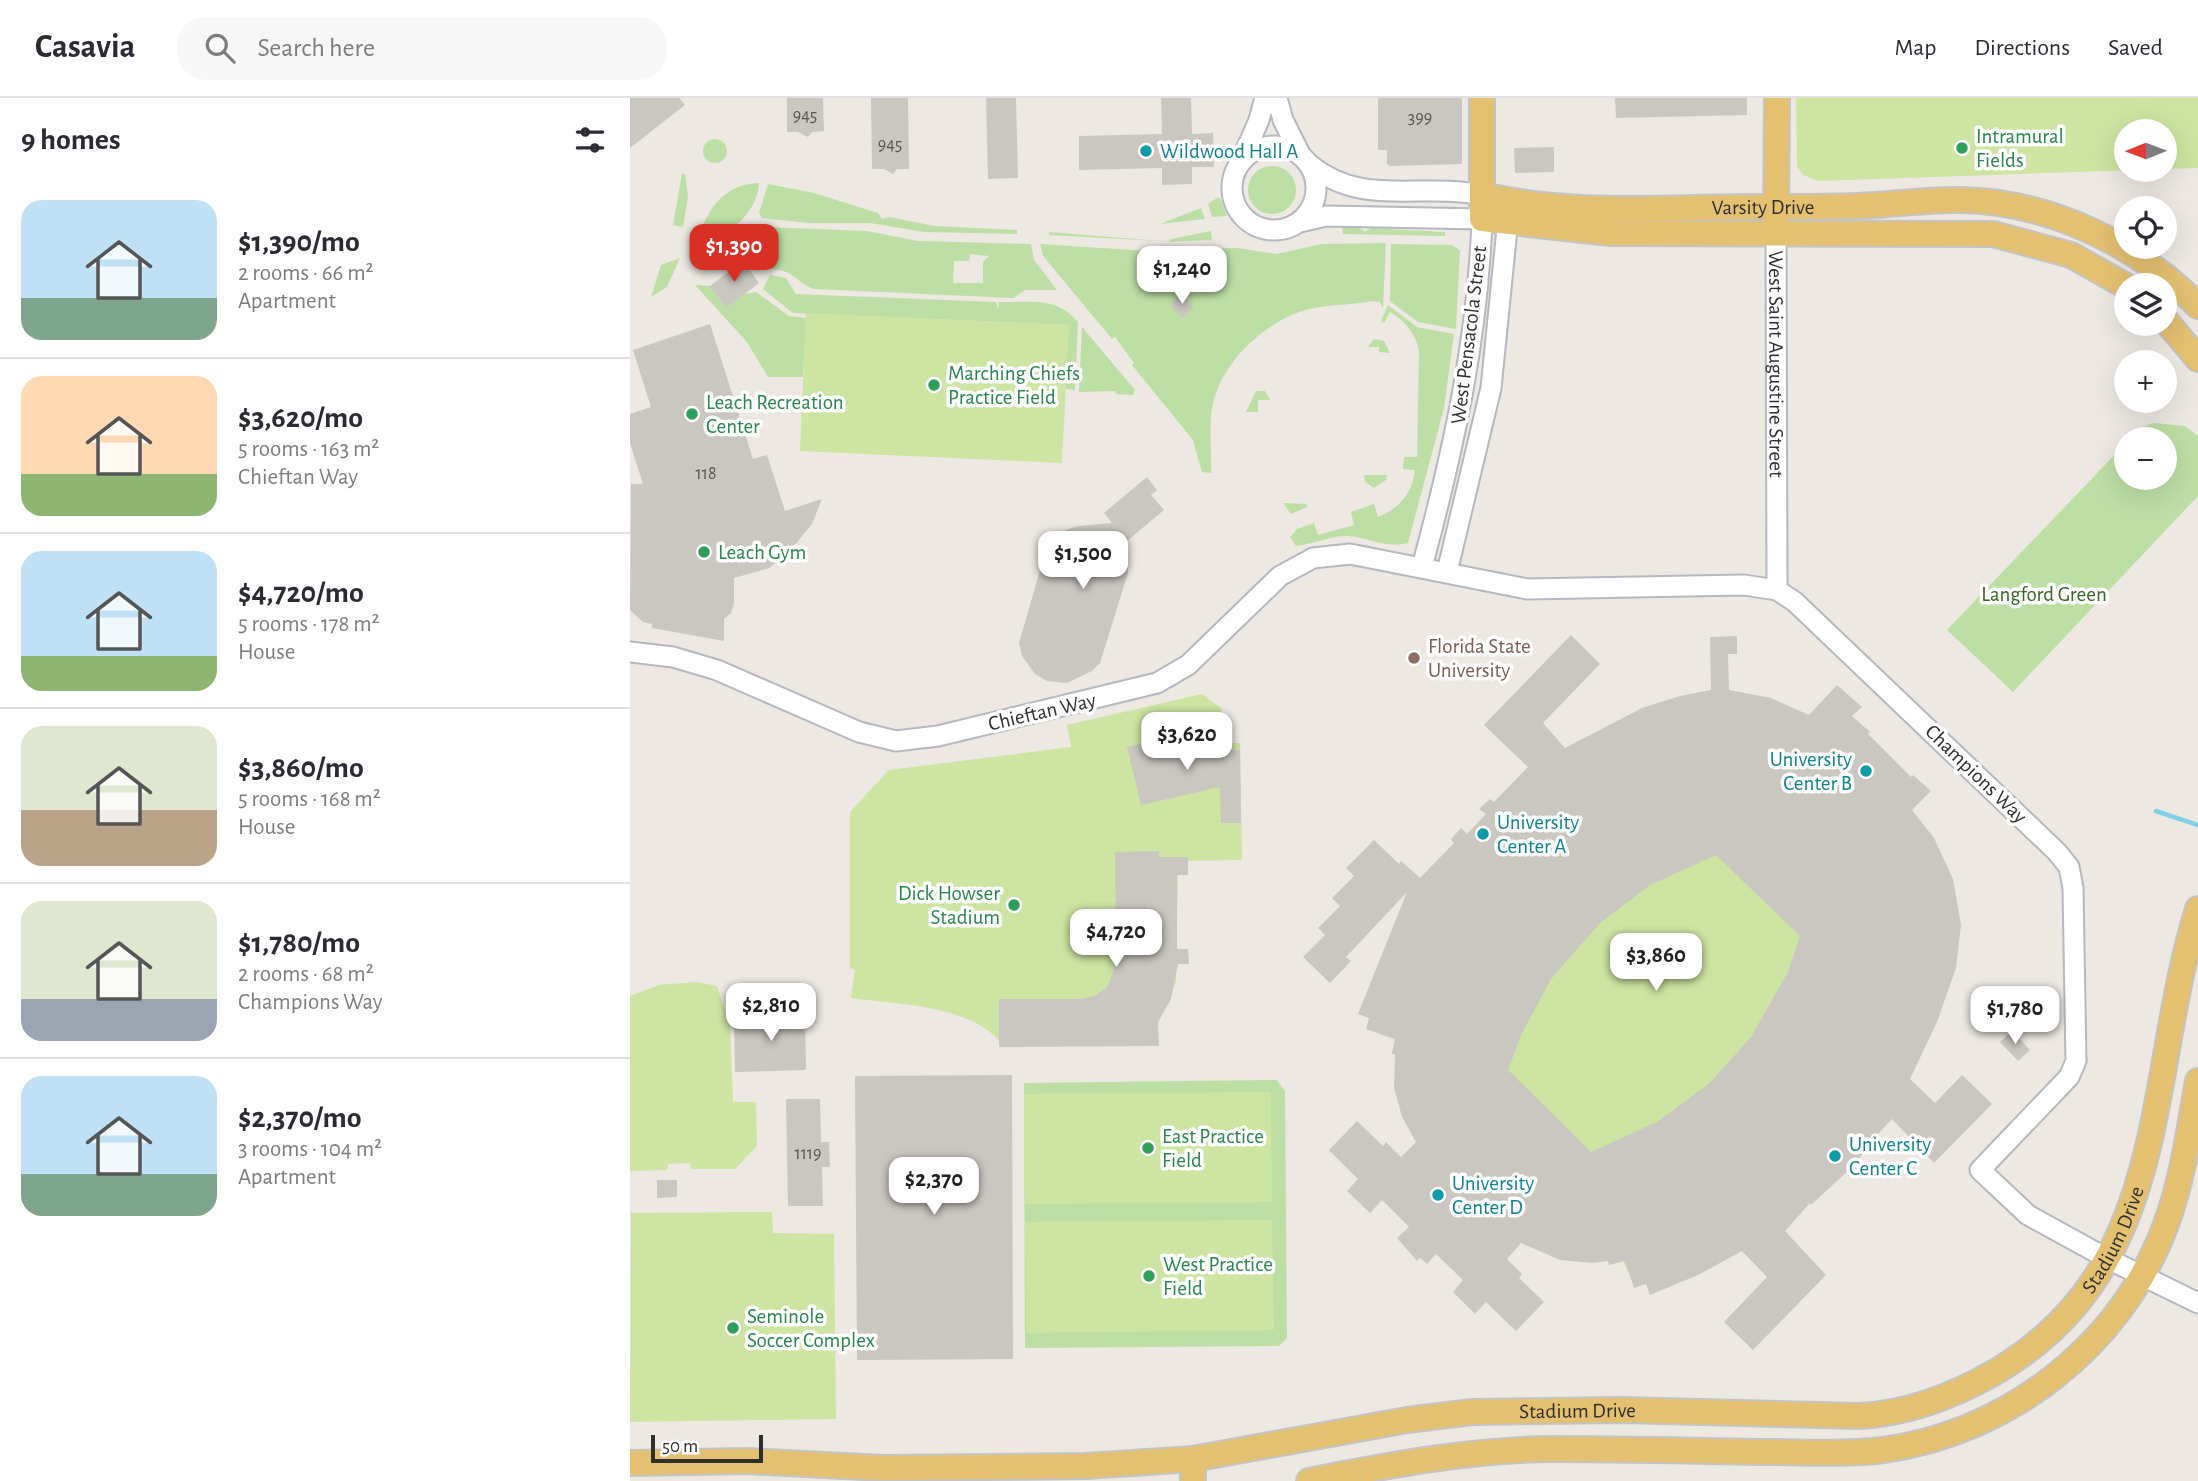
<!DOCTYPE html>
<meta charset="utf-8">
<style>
:root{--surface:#fff;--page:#f7f7f7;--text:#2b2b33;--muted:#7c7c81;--line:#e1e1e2;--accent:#d93025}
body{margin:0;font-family:"Alegreya Sans",sans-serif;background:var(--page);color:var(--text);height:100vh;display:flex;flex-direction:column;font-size:26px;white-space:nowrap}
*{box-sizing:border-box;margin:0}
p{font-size:23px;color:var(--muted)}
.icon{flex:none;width:38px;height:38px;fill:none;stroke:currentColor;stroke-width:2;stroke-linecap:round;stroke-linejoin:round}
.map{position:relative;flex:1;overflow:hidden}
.panel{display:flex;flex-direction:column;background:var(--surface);width:630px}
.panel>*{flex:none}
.needle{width:46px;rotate:269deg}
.fabs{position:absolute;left:1484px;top:21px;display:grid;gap:14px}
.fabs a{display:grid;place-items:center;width:63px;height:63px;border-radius:50%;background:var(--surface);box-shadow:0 7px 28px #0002;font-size:35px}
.scale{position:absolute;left:21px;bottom:18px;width:112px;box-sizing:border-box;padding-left:7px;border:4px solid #2e2e2e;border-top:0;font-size:19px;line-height:24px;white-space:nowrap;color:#2e2e2e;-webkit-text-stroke:5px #fff;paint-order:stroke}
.price{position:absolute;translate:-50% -60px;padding:0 16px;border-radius:14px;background:#fff;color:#222;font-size:23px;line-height:46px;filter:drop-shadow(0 2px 4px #0008)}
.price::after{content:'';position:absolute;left:50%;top:42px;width:21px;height:16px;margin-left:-10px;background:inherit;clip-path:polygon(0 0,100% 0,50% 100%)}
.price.on{background:var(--accent);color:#fff}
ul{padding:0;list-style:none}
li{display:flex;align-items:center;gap:21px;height:175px;padding:0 21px}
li+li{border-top:2px solid var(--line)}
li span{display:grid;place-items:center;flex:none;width:196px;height:140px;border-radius:21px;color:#555}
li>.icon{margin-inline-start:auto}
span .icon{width:84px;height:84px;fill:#fffc;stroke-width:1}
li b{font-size:30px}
h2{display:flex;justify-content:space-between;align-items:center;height:84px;padding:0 21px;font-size:30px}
header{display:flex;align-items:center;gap:42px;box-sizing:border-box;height:98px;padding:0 35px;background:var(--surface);border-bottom:2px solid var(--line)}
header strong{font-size:33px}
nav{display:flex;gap:38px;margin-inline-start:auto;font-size:24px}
.search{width:490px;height:63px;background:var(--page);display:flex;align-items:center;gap:18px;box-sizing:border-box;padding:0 24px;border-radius:28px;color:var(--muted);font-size:26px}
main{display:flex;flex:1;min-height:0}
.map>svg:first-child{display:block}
</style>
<header>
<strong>Casavia</strong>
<div class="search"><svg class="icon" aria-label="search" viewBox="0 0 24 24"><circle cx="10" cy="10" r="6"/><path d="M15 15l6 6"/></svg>Search here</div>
<nav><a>Map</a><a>Directions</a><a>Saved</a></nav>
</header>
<main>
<section class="panel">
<h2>9 homes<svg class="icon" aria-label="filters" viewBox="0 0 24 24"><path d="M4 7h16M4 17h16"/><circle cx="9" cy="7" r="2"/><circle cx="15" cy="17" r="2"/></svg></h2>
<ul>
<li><span style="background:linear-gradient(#bfe0f5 70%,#7fa58c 0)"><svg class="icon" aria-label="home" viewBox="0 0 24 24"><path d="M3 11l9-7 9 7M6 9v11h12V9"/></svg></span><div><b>$1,390/mo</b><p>2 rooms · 66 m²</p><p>Apartment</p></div></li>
<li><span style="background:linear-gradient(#ffd9b3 70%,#8fb573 0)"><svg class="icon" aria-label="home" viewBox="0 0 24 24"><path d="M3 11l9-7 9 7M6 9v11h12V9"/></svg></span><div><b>$3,620/mo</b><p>5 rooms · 163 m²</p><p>Chieftan Way</p></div></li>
<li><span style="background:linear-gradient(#bfe0f5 75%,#8fb573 0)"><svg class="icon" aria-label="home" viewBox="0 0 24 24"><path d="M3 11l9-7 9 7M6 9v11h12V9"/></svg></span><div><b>$4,720/mo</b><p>5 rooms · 178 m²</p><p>House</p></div></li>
<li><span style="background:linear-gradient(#dfe7d0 60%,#b9a48a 0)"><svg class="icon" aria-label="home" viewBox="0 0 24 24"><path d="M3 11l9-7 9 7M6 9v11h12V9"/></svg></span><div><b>$3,860/mo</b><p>5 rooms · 168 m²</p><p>House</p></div></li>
<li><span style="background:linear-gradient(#dfe7d0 70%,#9aa5b1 0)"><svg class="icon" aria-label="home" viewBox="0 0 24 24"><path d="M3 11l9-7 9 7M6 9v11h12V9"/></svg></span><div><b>$1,780/mo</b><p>2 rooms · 68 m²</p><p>Champions Way</p></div></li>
<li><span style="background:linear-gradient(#bfe0f5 70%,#7fa58c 0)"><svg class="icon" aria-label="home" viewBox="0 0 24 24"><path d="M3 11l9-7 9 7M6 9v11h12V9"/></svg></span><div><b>$2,370/mo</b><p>3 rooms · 104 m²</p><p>Apartment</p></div></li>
</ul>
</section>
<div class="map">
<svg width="1568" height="1383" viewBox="0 0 1568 1383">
<rect width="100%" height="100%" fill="#ede8e2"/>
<path fill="#bddea5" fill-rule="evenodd" d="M73 53a12 12 0 1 1 24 0a12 12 0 1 1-24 0Z
M618 92a24 24 0 1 1 48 0a24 24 0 1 1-48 0Z
M52 76H55L58 99 53 129 43 127Z
M129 85C128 112 100 143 71 135L76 131 74 125C85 101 101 86 129 85Z
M138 86 184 95 248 115 252 121 260 119 304 128 387 132V136L294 134 240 125H178L132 120 129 115Z
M587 100H590L597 118 582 119 578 106Z
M571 110 575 121 530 126Z
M135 129 237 133 288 143 401 146 404 162 427 192H395L383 200 184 191C173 188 169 181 160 176 145 167 118 176 117 150 116 141 119 135 126 130ZM340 156 359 158 353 164V185H323L324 163H339Z
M712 129H728L735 134 741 130 815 134V138L713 136Z
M581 133 582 142 538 144 541 141Z
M419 134 530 143 419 137Z
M756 145 753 210 750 204 743 203C723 207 701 206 679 211 640 221 600 256 586 295 577 318 582 350 581 375L572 374 563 342 502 267 504 265 485 239 482 241 413 158 410 146 517 153 607 150 647 156 691 146Z
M761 146 821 147 830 152 826 231 788 224 760 203Z
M50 160 37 189 21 199 31 167Z
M140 177 156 180 166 196 366 204 368 212 369 204C399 205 426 197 448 224L445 292 436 291 438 227 163 215 133 191Z
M65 187 80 188 96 210 114 196 126 194 159 218 176 220 173 279H138L117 244Z
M758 207 787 229 824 236 814 310 778 445C757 451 738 439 717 438 699 438 684 446 666 448L660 439 667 431 684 425 688 437 724 427 721 414 744 406 748 419C770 410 782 396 785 372L773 371 774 359H787L789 252C785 235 775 223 760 214L754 225 751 223Z
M452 229 505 292 503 297 486 296 485 293 449 294Z
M744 241 754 243 760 255 749 254V249H738Z
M626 293H635L640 302H628V314H616Z
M1524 325 1555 328 1568 338V398L1383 594 1317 532 1496 345V380H1535V341H1500L1513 329Z
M734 377H757L756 382 744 390 735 384Z
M653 405 677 406V409L661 416Z
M647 982 655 993 657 1240 649 1248 395 1250 394 985Z"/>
<path fill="#cde4a2" d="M1166 0H1568V70L1535 71V33H1496V72H1505L1189 83 1173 77 1167 68Z
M176 215 439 227 432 365 170 353Z
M572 596 591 610V645H610L612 762 548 763 546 884 528 924 370 943C335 906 269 907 221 900L225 872 220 870V714L259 672 441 649 437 627Z
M1262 737 1001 1179 971 1120 809 962 762 956 765 941 749 936 754 917 854 763Z
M66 884 87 888 100 926 103 1004H126L127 1048 105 1071H61L60 1065 38 1066 37 1072 0 1073V898L29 887Z
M641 994 642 1104 395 1106 394 996Z
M142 1114 143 1135 204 1136 206 1321 0 1324 1 1115Z
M642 1122 644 1232 396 1235 395 1124Z"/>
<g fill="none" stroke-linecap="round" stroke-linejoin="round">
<path stroke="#81d1e4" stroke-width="4.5" d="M1526 713 1568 727"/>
</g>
<path fill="#cac6c0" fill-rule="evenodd" d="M0 0H49L55 7 0 50Z
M157 0H193L194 33 182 34 178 39 168 34H157Z
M241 0H278L279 71H267L263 76 254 71H242Z
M356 0H386L388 80 358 81Z
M531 0H561L562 36 583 35 584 69H562V86L532 87V70L449 72V38L532 36Z
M748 0H832V66L760 68 757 66V52H748Z
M985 0H1117V17L986 20Z
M924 49V74L885 75 884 50Z
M113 163 129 185 96 210 80 188Z
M551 196 564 210 552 220 540 206Z
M80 226 123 361 137 357 155 413 192 401 182 426 159 454 139 470 104 480V506L101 515 94 521V543L22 530V526L13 524 0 512 1 386H13L0 345V316L21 309 3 252Z
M517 379 527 392 521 397 534 412 491 448 498 465V475L470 565 462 573 437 585 417 583 405 576 392 558 389 545 415 455 436 432 448 428 482 425 474 415Z
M941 537 970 566 913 625 935 650 1012 610 1050 598 1081 592 1080 539 1107 538V556H1098L1099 592 1141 600 1179 617 1207 587 1232 609 1222 618 1240 634 1238 636 1281 679 1283 677 1301 693 1282 712 1304 740 1323 781 1331 827 1326 870 1307 924 1280 981 1305 1005 1332 977 1362 1006 1304 1065 1262 1021 1235 1050 1237 1051 1220 1071 1181 1107 1180 1105 1155 1133 1196 1177 1123 1252 1094 1224 1137 1179 1112 1153 1068 1177 1020 1197 1016 1186 1004 1190 995 1163 979 1167 978 1163 962 1165 930 1162 891 1145 877 1161 892 1176 889 1180 914 1204 886 1233 856 1204 845 1216 823 1194 833 1182 806 1156 797 1166 790 1160 787 1163 767 1140 779 1129 752 1102 740 1115 717 1093 728 1081 699 1052 727 1023 753 1048 756 1044 771 1059 786 1044 772 1019 764 989 765 956H762L765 941 736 931 739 920 728 916 777 794 716 859 721 863 700 885 673 859 695 837 688 830 710 808 702 800 724 778 716 770 744 742 769 766 771 763 790 780 824 745 821 741 831 730 837 736 856 716 849 711 860 701 864 704 898 669 854 627ZM1086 757 1170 838 1158 874 1121 939 1080 985 1027 1024 961 1054 878 972 891 937 921 881 970 825 1020 787Z
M566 633 570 652H610L611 725H591L590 689 511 707 497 649Z
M529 753V759H558V777H547V851H558L559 866H548L541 901 528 924 529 948 369 949V901H451L465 898 478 888 486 864 485 754Z
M175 914 176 972 105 974 104 925H121V915Z
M1382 933 1400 952 1388 963 1370 944Z
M382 977 383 1261 227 1262 225 978Z
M156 1001H190L191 1044H199L200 1069H192L193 1108H158Z
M27 1082H47V1099L27 1100Z"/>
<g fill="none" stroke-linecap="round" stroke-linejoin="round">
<defs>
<g id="minor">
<path d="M647 0 653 22 671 58"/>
<circle cx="644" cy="90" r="42"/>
<path d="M612 61 629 22 635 0"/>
<path d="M679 66C732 110 789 84 852 97"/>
<path d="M670 124 696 118 852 121C848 241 823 354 792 469"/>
<path id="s1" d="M1146 135 1147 492"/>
<path d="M817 474 861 290 879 111"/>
<path d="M0 554 43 559 87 572 229 634 266 643 308 638 527 585 558 567 650 478 683 460 720 456 897 491 1114 487 1147 492 1165 504 1427 754 1439 769 1443 790 1446 963 1439 979 1350 1072 1398 1117 1478 1161 1568 1205"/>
</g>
<g id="major">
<path d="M852 0V121L981 135 1363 136 1441 157 1496 188"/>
<path id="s2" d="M852 97C921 113 992 112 1063 110 1117 108 1172 110 1227 108 1262 107 1297 101 1332 102 1420 104 1507 146 1568 208"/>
<path d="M1146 125 1147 0"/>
<path d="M1535 222 1568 261"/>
<path id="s3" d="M0 1365 117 1363 253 1370 456 1368 563 1361 777 1322 842 1314 992 1312 1228 1318C1279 1316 1324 1298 1367 1273 1543 1168 1515 981 1568 811"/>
<path d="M563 1383V1361"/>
<path d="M679 1383C759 1367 839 1352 921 1351 993 1351 1065 1353 1137 1354 1175 1354 1215 1357 1253 1352 1380 1334 1490 1248 1535 1129 1553 1082 1559 1032 1568 983"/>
</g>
</defs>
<use href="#minor" stroke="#b5b8c0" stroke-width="23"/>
<use href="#major" stroke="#c4c4c4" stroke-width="28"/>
<use href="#minor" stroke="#fff" stroke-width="19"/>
<use href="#major" stroke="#e4c071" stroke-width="24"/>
</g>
<g fill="#2e9e5b" stroke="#fff" stroke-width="2.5">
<circle cx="1332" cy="50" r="7"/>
<circle cx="304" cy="287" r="7"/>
<circle cx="62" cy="316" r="7"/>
<circle cx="74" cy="454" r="7"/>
<circle cx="384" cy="807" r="7"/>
<circle cx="518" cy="1050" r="7"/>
<circle cx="519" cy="1178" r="7"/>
<circle cx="103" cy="1230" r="7"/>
</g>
<g fill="#0f9aa8" stroke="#fff" stroke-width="2.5">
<circle cx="516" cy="53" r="7"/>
<circle cx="1236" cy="673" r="7"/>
<circle cx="853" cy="736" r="7"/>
<circle cx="1205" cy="1058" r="7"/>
<circle cx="808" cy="1097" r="7"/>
</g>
<circle fill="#8d6e63" stroke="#fff" stroke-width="2.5" cx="784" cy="560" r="7"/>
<g text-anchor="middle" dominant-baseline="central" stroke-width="7" stroke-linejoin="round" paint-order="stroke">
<g font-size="18" fill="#555452">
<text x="175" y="18">945</text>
<text x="790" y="20">399</text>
<text x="260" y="47">945</text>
<text x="76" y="376">118</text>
<text x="178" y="1056">1119</text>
</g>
<g font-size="21" fill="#27864d" stroke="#fff" text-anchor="start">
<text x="1346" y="38">Intramural<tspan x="1346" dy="24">Fields</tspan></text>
<text x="318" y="275">Marching Chiefs<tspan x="318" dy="24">Practice Field</tspan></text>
<text x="76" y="304">Leach Recreation<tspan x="76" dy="24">Center</tspan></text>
<text x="88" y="454">Leach Gym</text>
<text x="370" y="795" text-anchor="end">Dick Howser<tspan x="370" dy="24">Stadium</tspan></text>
<text x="532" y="1038">East Practice<tspan x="532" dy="24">Field</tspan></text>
<text x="533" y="1166">West Practice<tspan x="533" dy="24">Field</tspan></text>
<text x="117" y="1218">Seminole<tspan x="117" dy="24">Soccer Complex</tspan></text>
</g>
<g font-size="21" fill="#0d838f" stroke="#fff" text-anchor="start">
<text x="530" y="53">Wildwood Hall A</text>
<text x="1222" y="661" text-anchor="end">University<tspan x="1222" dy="24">Center B</tspan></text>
<text x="867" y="724">University<tspan x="867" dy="24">Center A</tspan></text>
<text x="1219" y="1046">University<tspan x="1219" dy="24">Center C</tspan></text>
<text x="822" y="1085">University<tspan x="822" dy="24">Center D</tspan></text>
</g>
<g font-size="21" fill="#2e2e2e" stroke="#fff">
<text stroke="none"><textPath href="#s2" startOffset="282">Varsity Drive</textPath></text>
<text transform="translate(839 237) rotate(-83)">West Pensacola Street</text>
<text stroke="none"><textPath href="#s1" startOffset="131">West Saint Augustine Street</textPath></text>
<text transform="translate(412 614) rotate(-13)">Chieftan Way</text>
<text transform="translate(1346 676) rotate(44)">Champions Way</text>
<text stroke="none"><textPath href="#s3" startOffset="1559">Stadium Drive</textPath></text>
<text stroke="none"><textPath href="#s3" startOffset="952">Stadium Drive</textPath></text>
</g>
<g font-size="21" fill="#366523" stroke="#fff">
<text x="1414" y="496">Langford Green</text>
</g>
<g font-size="21" fill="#785e54" stroke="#fff" text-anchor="start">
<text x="798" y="548">Florida State<tspan x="798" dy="24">University</tspan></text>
</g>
</g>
</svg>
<div class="fabs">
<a><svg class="needle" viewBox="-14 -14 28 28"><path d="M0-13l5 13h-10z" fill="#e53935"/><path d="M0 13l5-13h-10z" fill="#7c7c81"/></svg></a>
<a><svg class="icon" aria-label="locate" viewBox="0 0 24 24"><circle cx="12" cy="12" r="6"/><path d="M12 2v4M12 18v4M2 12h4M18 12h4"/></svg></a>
<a><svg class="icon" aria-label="layers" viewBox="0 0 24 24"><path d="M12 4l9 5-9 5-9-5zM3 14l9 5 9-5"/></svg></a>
<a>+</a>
<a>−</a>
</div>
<div class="scale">50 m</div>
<b class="price on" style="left:104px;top:186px">$1,390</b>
<b class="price" style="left:552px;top:208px">$1,240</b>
<b class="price" style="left:453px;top:493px">$1,500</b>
<b class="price" style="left:557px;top:674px">$3,620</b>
<b class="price" style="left:486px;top:871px">$4,720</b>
<b class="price" style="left:1026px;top:895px">$3,860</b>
<b class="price" style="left:141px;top:945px">$2,810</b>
<b class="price" style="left:1385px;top:948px">$1,780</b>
<b class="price" style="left:304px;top:1119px">$2,370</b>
</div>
</main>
